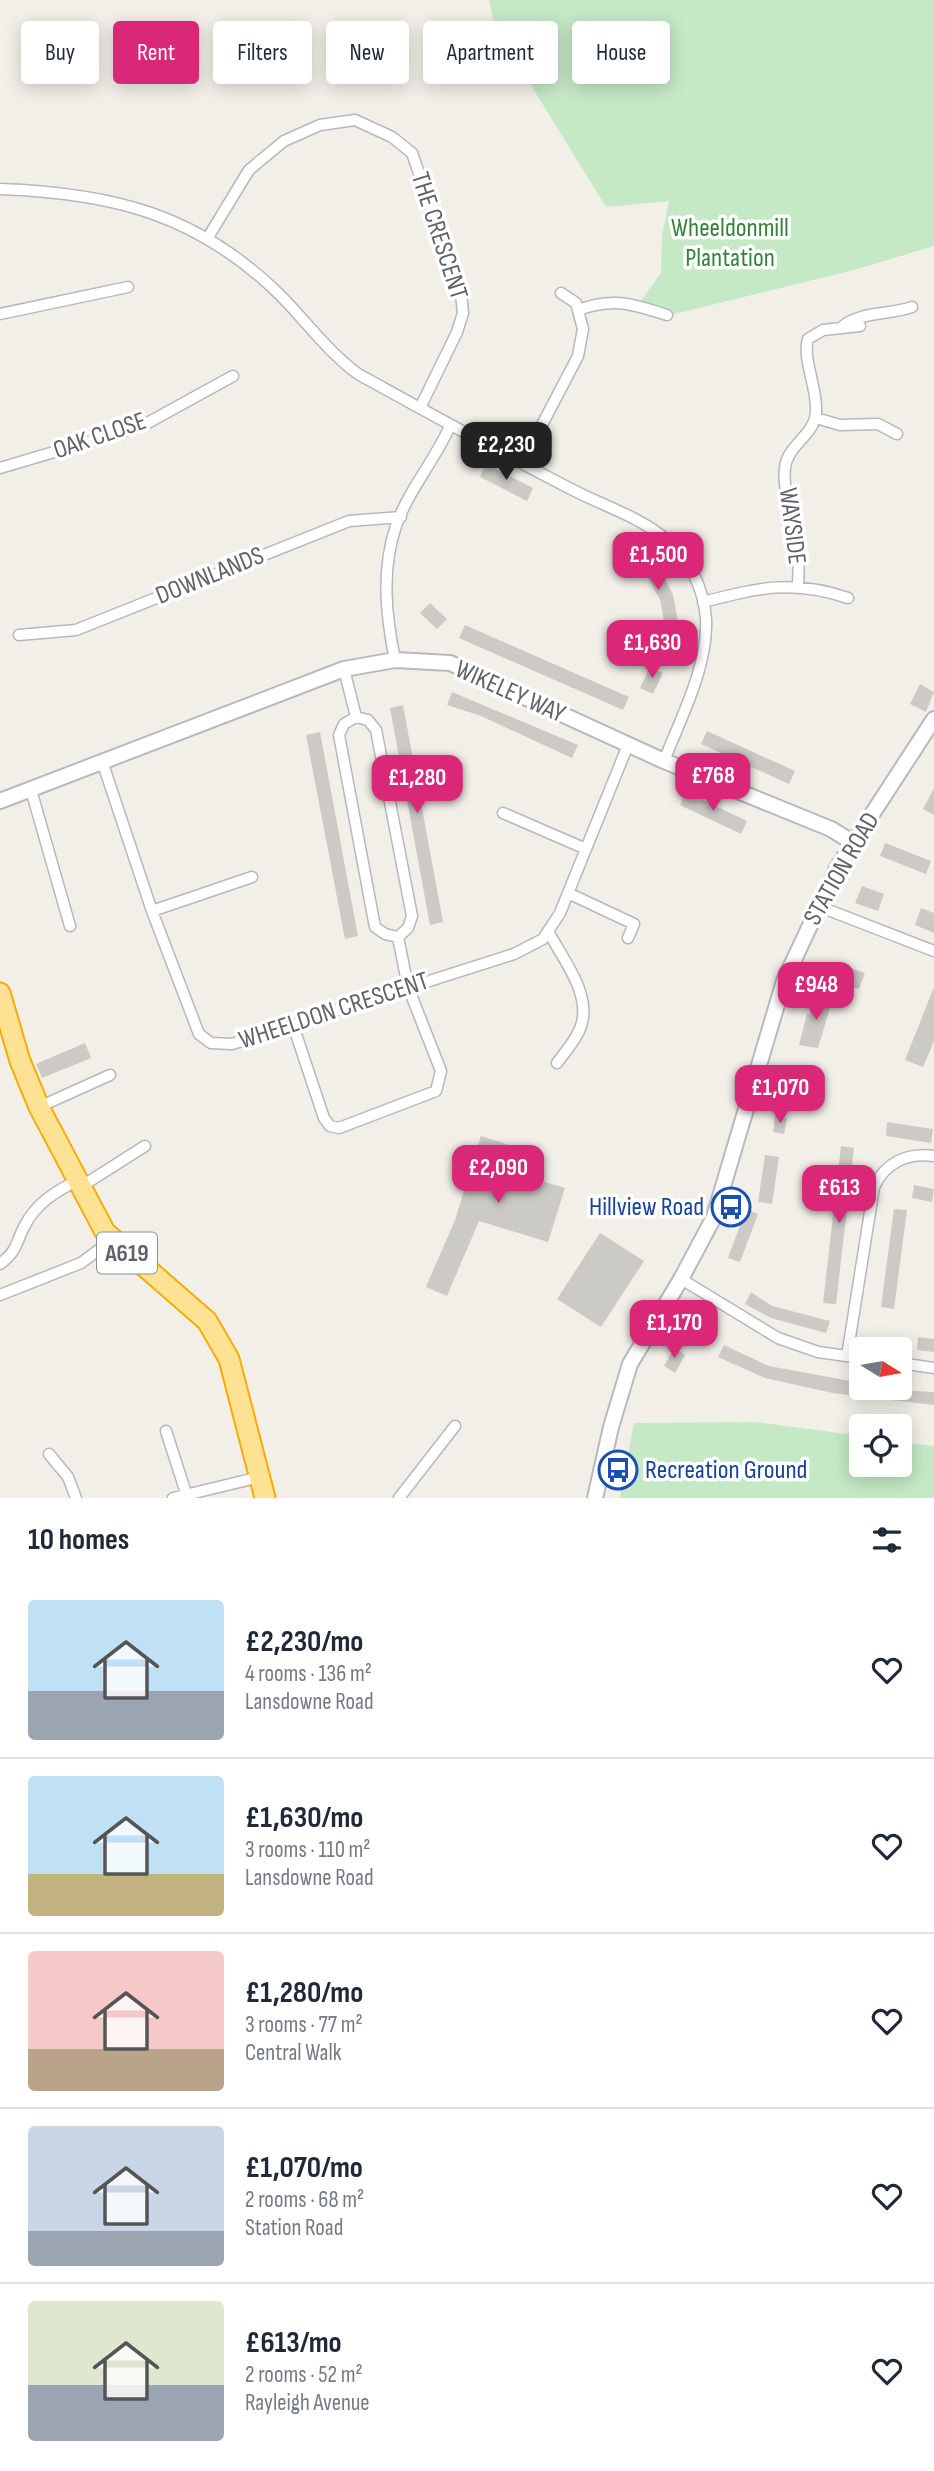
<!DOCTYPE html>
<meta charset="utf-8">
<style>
:root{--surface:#fff;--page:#f6f6f7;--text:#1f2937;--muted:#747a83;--line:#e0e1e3;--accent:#db2777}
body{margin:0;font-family:"Sofia Sans Condensed",sans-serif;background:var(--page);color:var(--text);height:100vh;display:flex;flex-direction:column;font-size:26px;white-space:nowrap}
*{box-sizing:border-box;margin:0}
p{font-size:23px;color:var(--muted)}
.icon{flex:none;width:38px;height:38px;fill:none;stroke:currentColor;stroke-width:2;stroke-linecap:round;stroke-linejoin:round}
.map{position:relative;height:1498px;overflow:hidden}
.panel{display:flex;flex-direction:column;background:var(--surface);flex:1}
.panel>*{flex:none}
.banner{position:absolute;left:21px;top:21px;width:892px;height:63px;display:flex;gap:14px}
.needle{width:46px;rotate:101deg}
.tools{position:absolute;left:849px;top:1337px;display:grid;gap:14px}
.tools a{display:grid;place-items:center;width:63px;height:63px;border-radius:7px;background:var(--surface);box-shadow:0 4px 18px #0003;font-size:35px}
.price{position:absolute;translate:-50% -60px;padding:0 16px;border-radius:14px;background:var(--accent);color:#fff;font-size:23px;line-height:46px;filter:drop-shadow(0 2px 4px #0008)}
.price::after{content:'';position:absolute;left:50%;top:42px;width:21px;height:16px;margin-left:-10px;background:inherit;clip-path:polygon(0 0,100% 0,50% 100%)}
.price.current{background:#222;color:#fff}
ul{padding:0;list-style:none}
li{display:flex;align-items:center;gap:21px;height:175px;padding:0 28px}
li+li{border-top:2px solid var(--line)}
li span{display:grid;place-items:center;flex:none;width:196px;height:140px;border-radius:7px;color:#555}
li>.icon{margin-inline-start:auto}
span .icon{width:84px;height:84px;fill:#fffc;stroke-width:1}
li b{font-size:30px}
h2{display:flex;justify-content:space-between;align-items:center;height:84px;padding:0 28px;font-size:30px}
.tag{padding:0 24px;border-radius:7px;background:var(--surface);box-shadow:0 4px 18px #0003;font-size:24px;line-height:63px}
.tag.current{background:var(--accent);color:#fff}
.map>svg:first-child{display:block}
</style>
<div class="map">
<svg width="934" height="1498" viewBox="0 0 934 1498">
<rect width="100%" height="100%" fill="#f1efe8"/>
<path fill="#c5e8c5" d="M489 0H934V246L854 270 675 314 640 302 661 273 662 236 669 201 606 207 495 27Z
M757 1422 861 1436V1465H900V1442L934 1446V1498H620L634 1423Z"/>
<path fill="#cccac5" d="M486 464 533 488 527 501 480 477Z
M631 544 654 557 673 595 678 621 674 647 660 645 664 621 660 600 643 568 623 556Z
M430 603 447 619 437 629 420 613Z
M465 625 629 697 623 710 459 638Z
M650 667 663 673 653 694 640 688Z
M920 684 934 692 926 712 910 704Z
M452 692 578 745 572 758 481 716 447 705Z
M403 705 443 922 430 925 390 708Z
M707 731 795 771 789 784 701 744Z
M320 732 358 936 345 939 306 735Z
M934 788V815L923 809Z
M686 792 747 821 741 834 680 805Z
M885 843 931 861 926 874 880 856Z
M862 886 884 894 878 911 855 903Z
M921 908 934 913V933L915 925Z
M848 967 865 973 859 989 843 984Z
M934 987V1041L923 1067 905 1060Z
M814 994 833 998 818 1048 799 1045 807 1014 810 1015Z
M85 1043 91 1058 42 1078 36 1064Z
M775 1116 787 1118 784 1134 773 1132Z
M887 1122 933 1129 931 1143 886 1136Z
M481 1136 528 1151 525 1161 544 1166 539 1180 565 1188 548 1242 479 1221 447 1296 426 1287 455 1220Z
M841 1146 854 1148 836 1304 823 1303Z
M765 1155 779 1157 772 1204 758 1202Z
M914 1185 934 1189 932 1202 912 1198Z
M746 1209 758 1214 740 1262 728 1258Z
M894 1209 907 1210 894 1309 881 1307Z
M600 1233 644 1261 601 1327 557 1299Z
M751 1292 772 1306 830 1321 826 1333 771 1318 745 1304Z
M918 1337 934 1339V1352L917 1350Z
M724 1345 769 1366 861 1383V1388L934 1392V1405L832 1393 765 1378 718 1357Z
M674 1348 685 1355 675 1373 664 1366Z"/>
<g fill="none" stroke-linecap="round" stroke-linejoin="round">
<defs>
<path id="street" d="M0 189C112 193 197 214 279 294 306 321 327 351 358 374 429 413 501 453 573 490 604 506 640 517 667 540 690 559 704 590 706 619 708 667 681 717 664 761
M207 239 249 170 284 141 320 125 355 120 392 137 412 153 461 294 463 313 457 332 420 408
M578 310C614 297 632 304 667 315
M0 314 128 287
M843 326C862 311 890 315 912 307
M816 418 840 425 878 424 897 434
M522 463 578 356 583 329 576 303 561 293
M0 468 142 426 233 376
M798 586C798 572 800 557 798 543 795 518 782 494 785 468 787 445 814 436 816 413 818 389 802 359 808 339L823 330 860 326
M703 602C758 588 793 579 848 598
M19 635 76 630 349 521 401 517
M395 660C386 616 381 570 396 526 408 491 435 460 450 426
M344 669 356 717
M356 717 368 720 376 730 412 916 408 928 398 937 385 934 375 927 339 735 344 724Z
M102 761 152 911 199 1034 211 1043 232 1044 514 954 543 939 560 913 628 745
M31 790 70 926
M503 813 586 849
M568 893 634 924 628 938
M818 906 934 951
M152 911 252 877
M548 931C562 958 592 994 581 1026 577 1039 565 1052 557 1063
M293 1025 324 1118 330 1126 339 1128 436 1091 441 1071 408 987 398 937
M39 1107 110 1075
M82 1186 145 1146
M0 1264C17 1251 15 1245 24 1227 36 1203 55 1192 78 1180
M681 1279 778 1338 818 1352 861 1358
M0 1295 81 1263 112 1240
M847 1356 874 1187C885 1163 907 1152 934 1156
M900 1363 934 1368
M166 1431 186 1493
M49 1454 68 1477 76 1498
M173 1498 260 1477
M399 1498 455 1426"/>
<path id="secondary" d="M0 801 344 669 395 660 450 663 664 761 831 829 852 842
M595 1498 611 1427 630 1364 681 1279 714 1217 784 981 837 868 934 719"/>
<path id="highway" d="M0 993 20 1061 39 1107 105 1232 207 1321 229 1359 265 1498"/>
</defs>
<use href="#street" stroke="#b5b8bc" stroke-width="13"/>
<use href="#secondary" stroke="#b6babf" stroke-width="18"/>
<use href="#highway" stroke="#f9ab00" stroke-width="23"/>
<use href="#street" stroke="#fff" stroke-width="10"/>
<use href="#secondary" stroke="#fff" stroke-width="14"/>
<use href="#highway" stroke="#fde293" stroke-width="19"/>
</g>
<defs>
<symbol id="bus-ring" viewBox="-11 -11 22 22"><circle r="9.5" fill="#fff" stroke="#1a4fb4" stroke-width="1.5"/><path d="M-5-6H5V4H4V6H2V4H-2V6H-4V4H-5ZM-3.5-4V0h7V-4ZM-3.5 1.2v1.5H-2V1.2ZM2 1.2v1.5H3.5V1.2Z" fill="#1a4fb4"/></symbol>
</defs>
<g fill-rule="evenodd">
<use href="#bus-ring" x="709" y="1185" width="44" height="44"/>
<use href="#bus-ring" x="596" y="1448" width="44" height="44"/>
</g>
<g text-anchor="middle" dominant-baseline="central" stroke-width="7" stroke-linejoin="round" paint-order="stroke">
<rect fill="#fff" stroke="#8f9295" stroke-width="2" x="97" y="1232.5" width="60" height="41" rx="5"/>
<g font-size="24" font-weight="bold" fill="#5f6368">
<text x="127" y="1253">A619</text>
</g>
<g font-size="26" fill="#348238" stroke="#fff">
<text x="730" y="228">Wheeldonmill<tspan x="730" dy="30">Plantation</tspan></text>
</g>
<g font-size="26" fill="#5f6368" stroke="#fff">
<text transform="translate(439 236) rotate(72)">THE CRESCENT</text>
<text transform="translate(100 436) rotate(-19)">OAK CLOSE</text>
<text transform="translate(792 526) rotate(83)">WAYSIDE</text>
<text transform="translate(210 576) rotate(-22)">DOWNLANDS</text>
<text transform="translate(510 692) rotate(24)">WIKELEY WAY</text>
<text transform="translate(842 869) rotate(-60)">STATION ROAD</text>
<text transform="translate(334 1011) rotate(-18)">WHEELDON CRESCENT</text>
</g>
<g font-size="26" fill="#164399" stroke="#fff" text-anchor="end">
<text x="704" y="1207">Hillview Road</text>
<text x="645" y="1470" text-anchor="start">Recreation Ground</text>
</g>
</g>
</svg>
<div class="tools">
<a><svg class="needle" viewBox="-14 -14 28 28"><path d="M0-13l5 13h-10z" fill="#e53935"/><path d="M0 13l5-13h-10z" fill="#747a83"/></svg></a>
<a><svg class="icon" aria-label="locate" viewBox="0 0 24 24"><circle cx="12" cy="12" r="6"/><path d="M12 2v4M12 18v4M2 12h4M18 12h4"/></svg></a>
</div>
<b class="price current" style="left:506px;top:482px">£2,230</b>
<b class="price" style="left:658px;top:592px">£1,500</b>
<b class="price" style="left:652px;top:680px">£1,630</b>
<b class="price" style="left:713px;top:813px">£768</b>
<b class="price" style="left:417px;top:815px">£1,280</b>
<b class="price" style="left:816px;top:1022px">£948</b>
<b class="price" style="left:780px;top:1125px">£1,070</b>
<b class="price" style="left:498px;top:1205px">£2,090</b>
<b class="price" style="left:839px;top:1225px">£613</b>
<b class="price" style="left:674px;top:1360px">£1,170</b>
<div class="banner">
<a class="tag">Buy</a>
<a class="tag current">Rent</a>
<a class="tag">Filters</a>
<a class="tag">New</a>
<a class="tag">Apartment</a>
<a class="tag">House</a>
</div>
</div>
<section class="panel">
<h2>10 homes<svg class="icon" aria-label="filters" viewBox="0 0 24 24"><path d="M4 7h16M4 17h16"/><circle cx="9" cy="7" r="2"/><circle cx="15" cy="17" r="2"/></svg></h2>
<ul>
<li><span style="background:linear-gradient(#bfe0f5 65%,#9aa5b1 0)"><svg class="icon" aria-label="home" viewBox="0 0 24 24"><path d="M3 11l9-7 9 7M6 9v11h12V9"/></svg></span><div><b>£2,230/mo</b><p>4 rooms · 136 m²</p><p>Lansdowne Road</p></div><svg class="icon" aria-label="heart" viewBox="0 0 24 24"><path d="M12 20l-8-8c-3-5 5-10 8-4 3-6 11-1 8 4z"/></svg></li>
<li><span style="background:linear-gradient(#bfe0f5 70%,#c2b280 0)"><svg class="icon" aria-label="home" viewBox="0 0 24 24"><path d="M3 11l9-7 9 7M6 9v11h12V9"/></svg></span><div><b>£1,630/mo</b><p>3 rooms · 110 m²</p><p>Lansdowne Road</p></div><svg class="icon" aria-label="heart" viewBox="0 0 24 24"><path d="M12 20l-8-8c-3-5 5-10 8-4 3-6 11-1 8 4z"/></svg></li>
<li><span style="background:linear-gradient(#f6c9c9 70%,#b9a48a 0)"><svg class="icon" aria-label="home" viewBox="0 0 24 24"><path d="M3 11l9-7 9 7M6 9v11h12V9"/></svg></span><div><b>£1,280/mo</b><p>3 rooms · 77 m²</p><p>Central Walk</p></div><svg class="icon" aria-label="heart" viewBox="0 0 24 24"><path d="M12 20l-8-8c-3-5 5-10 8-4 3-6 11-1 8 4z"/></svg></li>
<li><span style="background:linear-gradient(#c9d6e8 75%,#9aa5b1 0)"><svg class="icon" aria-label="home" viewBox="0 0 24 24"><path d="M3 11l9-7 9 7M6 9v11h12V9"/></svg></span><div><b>£1,070/mo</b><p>2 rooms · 68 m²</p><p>Station Road</p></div><svg class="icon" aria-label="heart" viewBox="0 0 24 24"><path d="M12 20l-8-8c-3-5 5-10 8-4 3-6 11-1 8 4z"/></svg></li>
<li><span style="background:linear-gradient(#dfe7d0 60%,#9aa5b1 0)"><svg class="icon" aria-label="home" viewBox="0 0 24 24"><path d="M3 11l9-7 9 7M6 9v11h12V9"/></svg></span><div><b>£613/mo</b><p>2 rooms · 52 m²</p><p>Rayleigh Avenue</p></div><svg class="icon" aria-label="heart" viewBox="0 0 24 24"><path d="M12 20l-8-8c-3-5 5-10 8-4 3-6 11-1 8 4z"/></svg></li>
</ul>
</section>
